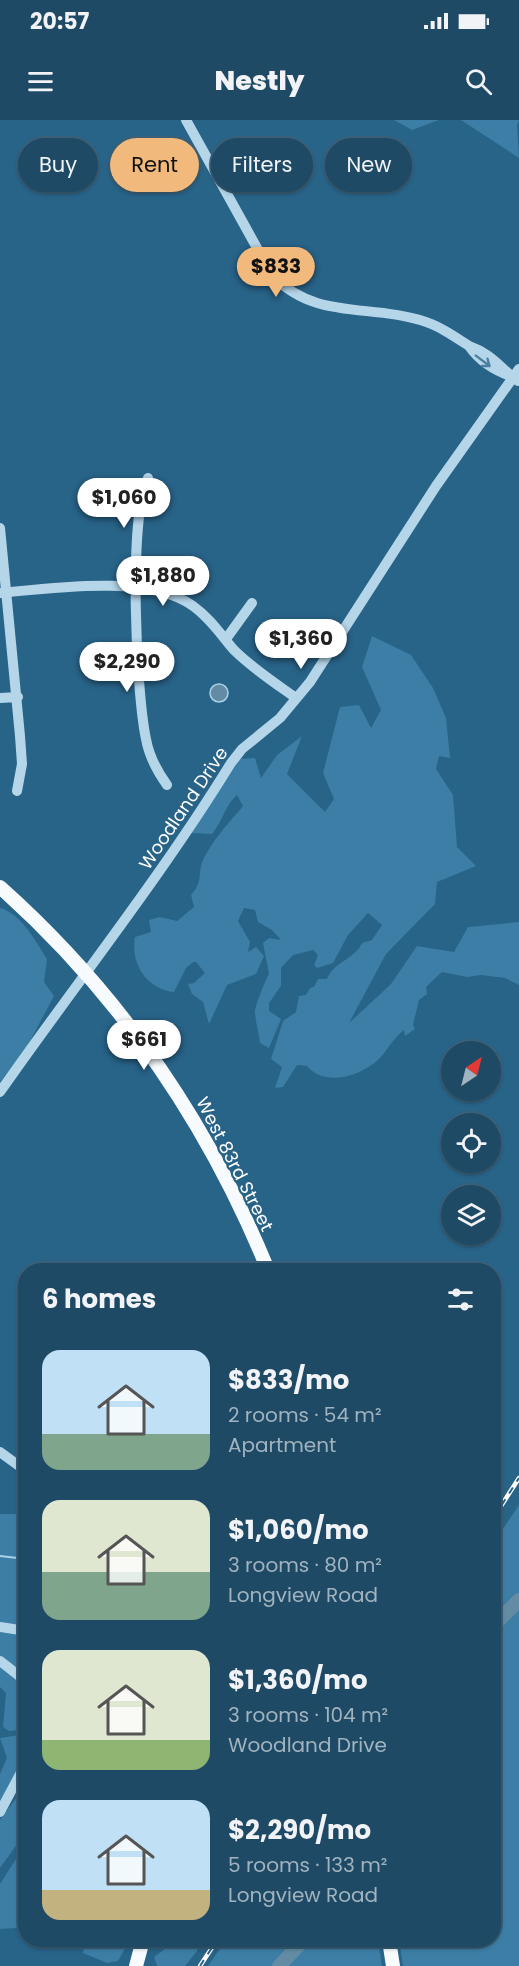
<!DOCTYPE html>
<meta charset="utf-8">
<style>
:root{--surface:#1e4a66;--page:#26516c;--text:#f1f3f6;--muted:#a1b3bf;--line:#3c627a;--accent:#f1b97b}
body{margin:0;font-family:Poppins,sans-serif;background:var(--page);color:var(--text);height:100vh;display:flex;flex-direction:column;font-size:22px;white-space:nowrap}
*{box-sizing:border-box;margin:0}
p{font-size:20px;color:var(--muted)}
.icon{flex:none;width:33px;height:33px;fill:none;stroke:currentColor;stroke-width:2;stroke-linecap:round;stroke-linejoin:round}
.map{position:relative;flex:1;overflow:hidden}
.drawer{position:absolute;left:18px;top:1143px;width:483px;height:684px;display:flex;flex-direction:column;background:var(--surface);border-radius:24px;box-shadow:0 2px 4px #0004,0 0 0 2px var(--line)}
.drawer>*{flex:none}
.top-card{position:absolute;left:18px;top:18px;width:483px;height:54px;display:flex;gap:12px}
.needle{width:39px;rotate:35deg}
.fabs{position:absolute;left:441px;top:921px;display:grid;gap:12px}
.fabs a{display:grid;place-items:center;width:60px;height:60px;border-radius:50%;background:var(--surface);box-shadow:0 2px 4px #0004,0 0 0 2px var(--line);font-size:30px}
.price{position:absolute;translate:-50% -51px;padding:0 14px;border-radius:21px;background:#fff;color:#222;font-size:20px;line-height:39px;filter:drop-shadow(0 2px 3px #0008)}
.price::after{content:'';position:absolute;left:50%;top:36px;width:18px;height:14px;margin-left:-9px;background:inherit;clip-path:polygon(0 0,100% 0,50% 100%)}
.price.selected{background:var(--accent);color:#111}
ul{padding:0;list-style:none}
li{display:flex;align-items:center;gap:18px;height:150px;padding:0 24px}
li span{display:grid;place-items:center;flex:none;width:168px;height:120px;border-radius:18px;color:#555}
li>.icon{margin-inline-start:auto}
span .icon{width:72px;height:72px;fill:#fffc;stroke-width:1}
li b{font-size:26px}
h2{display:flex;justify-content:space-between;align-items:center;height:72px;padding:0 24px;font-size:26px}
.tag{padding:0 21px;border-radius:27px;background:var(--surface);box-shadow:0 2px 4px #0004,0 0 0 2px var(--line);font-size:21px;line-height:54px}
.tag.selected{background:var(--accent);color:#111}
.status{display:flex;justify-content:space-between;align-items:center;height:42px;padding:0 30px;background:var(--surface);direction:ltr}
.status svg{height:16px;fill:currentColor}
header{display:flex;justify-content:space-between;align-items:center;height:78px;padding:0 24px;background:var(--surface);font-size:27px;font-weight:800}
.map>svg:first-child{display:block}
</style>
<div class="status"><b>20:57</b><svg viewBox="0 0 49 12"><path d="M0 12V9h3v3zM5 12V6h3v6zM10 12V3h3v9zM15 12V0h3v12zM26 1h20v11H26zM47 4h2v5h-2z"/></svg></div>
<header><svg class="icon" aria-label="menu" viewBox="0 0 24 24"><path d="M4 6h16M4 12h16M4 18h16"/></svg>Nestly<svg class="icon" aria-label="search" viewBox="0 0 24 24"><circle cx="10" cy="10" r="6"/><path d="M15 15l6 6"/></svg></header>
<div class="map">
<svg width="519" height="1846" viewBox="0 0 519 1846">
<rect width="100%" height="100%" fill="#286388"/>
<path fill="#3c7ea5" d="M394 0H439L412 10Z
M461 0H519L517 5 519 38Z
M372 516 411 535 433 568 446 598 450 638 439 636 436 649 453 675 457 727 476 746 437 762 435 784 386 834 349 903 391 864 417 826 454 832 468 807 519 802V865L505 858 481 855 467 857 442 852 426 867 427 874 419 880 413 905 415 909 405 916 404 910C393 918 388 930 379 939 360 957 324 967 307 946L297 945 283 967 275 968 282 947 271 939 283 901 296 892 299 876 306 875 310 868 314 867 318 859H327C334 841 354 840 362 823L372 820 382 805 368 793 348 815 333 843 317 848 314 845 318 835 313 830 293 835 281 848V866L269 883V891L281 899 269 928 260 923C259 913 256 904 255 894 254 887 265 861 269 854L263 823 269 818 281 820 272 810 258 802 255 790 244 788 238 801 250 822 248 832 256 827 264 836 256 854 227 865 209 904 203 882 192 874 188 864 194 863 205 853 196 842H193L186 848 174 872C147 869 130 844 135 817L151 812 149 800 160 797 177 801 194 787 191 775C204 760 197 755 203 740 213 719 228 704 243 686L237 675C224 687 223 701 212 714L192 713 218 667 240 639 255 638 261 658 277 635 302 616 287 654 325 692 334 679 323 653 340 587 359 585 371 608 381 590 362 547Z
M0 788C22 794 36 822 47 839L44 862 54 876 28 925 0 962Z
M519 1385V1846H403L399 1820H494V1422Z
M0 1394H25V1509L0 1504Z
M0 1512 25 1516V1559L0 1540Z
M0 1544 25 1570V1595L19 1610 9 1611 3 1607 6 1573 0 1567Z
M25 1606C25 1640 17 1655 0 1684V1654L7 1638 0 1618 19 1615Z
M25 1659V1713L0 1748V1700L22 1670Z
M25 1725V1805L17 1808 0 1809V1764Z
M85 1820H117L127 1825 118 1841 107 1843 83 1833Z
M177 1820H200L197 1831 185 1846H157L154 1837Z
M226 1820H378L382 1846H208Z"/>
<path fill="#648ba4" stroke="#a9d2e9" stroke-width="1.5" d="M210 573a9 9 0 1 1 18 0a9 9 0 1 1-18 0Z"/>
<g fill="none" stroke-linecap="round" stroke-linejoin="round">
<path stroke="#a9d2e9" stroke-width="2" d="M0 1436 26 1439"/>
<path stroke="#648ba4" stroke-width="14" d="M494 1505 519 1480
M279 1846 304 1820"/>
<path stroke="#b5d5e9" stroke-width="10" d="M186 0 272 155C315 200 367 184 420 200 438 205 454 216 469 226
M513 257C495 251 480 242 469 226 492 234 500 248 518 261
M148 358C128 397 136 572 146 619 149 636 157 651 167 665
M0 408 20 616 22 644 17 671
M0 473C52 468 150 454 193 486 210 498 221 515 234 530 252 548 275 563 296 578
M226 519 252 483
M0 578 18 577
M0 972C77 862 161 757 231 643L242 629 280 598 310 562 436 366 519 249
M0 1332 26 1351
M0 1507 26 1511
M0 1541 18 1555 26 1565
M0 1692 26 1643"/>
<path stroke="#f7fbfe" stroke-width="14" d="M0 767C119 873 208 1003 268 1150
M389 1820 393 1846
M136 1846 143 1820"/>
<defs>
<path id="rail" d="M494 1397 519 1358
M200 1846 217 1820"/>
</defs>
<use href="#rail" stroke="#fff" stroke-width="4.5"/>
<use href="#rail" stroke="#286388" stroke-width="2" stroke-dasharray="7" stroke-linecap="butt"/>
</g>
<defs><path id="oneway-shaft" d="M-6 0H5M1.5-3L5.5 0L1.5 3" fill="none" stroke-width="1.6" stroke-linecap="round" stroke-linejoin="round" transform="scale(1.5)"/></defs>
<use stroke="#4b80a0" href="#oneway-shaft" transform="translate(483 241) rotate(37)"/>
<g text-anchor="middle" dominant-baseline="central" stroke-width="4.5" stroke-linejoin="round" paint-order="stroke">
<g font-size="18" fill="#fff" stroke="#286388">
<text transform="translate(183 688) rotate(-56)">Woodland Drive</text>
<text transform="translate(235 1044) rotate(63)">West 83rd Street</text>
</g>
</g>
</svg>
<div class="fabs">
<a><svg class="needle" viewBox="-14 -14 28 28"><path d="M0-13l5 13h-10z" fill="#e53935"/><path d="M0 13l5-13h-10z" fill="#a1b3bf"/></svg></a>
<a><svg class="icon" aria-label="locate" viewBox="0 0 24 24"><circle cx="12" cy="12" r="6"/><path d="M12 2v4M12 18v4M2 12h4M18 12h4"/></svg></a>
<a><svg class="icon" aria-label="layers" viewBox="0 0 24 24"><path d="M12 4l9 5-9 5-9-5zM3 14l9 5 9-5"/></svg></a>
</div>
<b class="price selected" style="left:276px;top:178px">$833</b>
<b class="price" style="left:124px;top:409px">$1,060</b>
<b class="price" style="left:163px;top:487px">$1,880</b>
<b class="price" style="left:301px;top:550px">$1,360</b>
<b class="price" style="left:127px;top:573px">$2,290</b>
<b class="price" style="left:144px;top:951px">$661</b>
<div class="top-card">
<a class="tag">Buy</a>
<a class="tag selected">Rent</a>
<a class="tag">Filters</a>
<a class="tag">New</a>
</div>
<section class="drawer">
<h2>6 homes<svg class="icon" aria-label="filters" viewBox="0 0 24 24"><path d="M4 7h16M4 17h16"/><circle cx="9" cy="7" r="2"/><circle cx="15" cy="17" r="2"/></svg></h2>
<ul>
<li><span style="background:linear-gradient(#bfe0f5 70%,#7fa58c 0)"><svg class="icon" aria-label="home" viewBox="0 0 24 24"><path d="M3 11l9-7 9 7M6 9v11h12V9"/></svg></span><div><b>$833/mo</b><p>2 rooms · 54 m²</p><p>Apartment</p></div></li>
<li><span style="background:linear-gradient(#dfe7d0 60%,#7fa58c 0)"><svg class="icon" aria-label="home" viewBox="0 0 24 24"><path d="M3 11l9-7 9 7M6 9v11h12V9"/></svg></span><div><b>$1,060/mo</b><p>3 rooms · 80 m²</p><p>Longview Road</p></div></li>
<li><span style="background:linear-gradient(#dfe7d0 75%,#8fb573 0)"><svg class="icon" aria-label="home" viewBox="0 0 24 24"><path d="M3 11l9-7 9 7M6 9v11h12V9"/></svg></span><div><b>$1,360/mo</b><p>3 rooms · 104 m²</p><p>Woodland Drive</p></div></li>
<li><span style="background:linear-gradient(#bfe0f5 75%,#c2b280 0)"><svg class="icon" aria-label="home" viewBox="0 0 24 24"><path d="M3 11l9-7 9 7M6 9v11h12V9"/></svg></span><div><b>$2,290/mo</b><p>5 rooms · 133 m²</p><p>Longview Road</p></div></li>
</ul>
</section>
</div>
